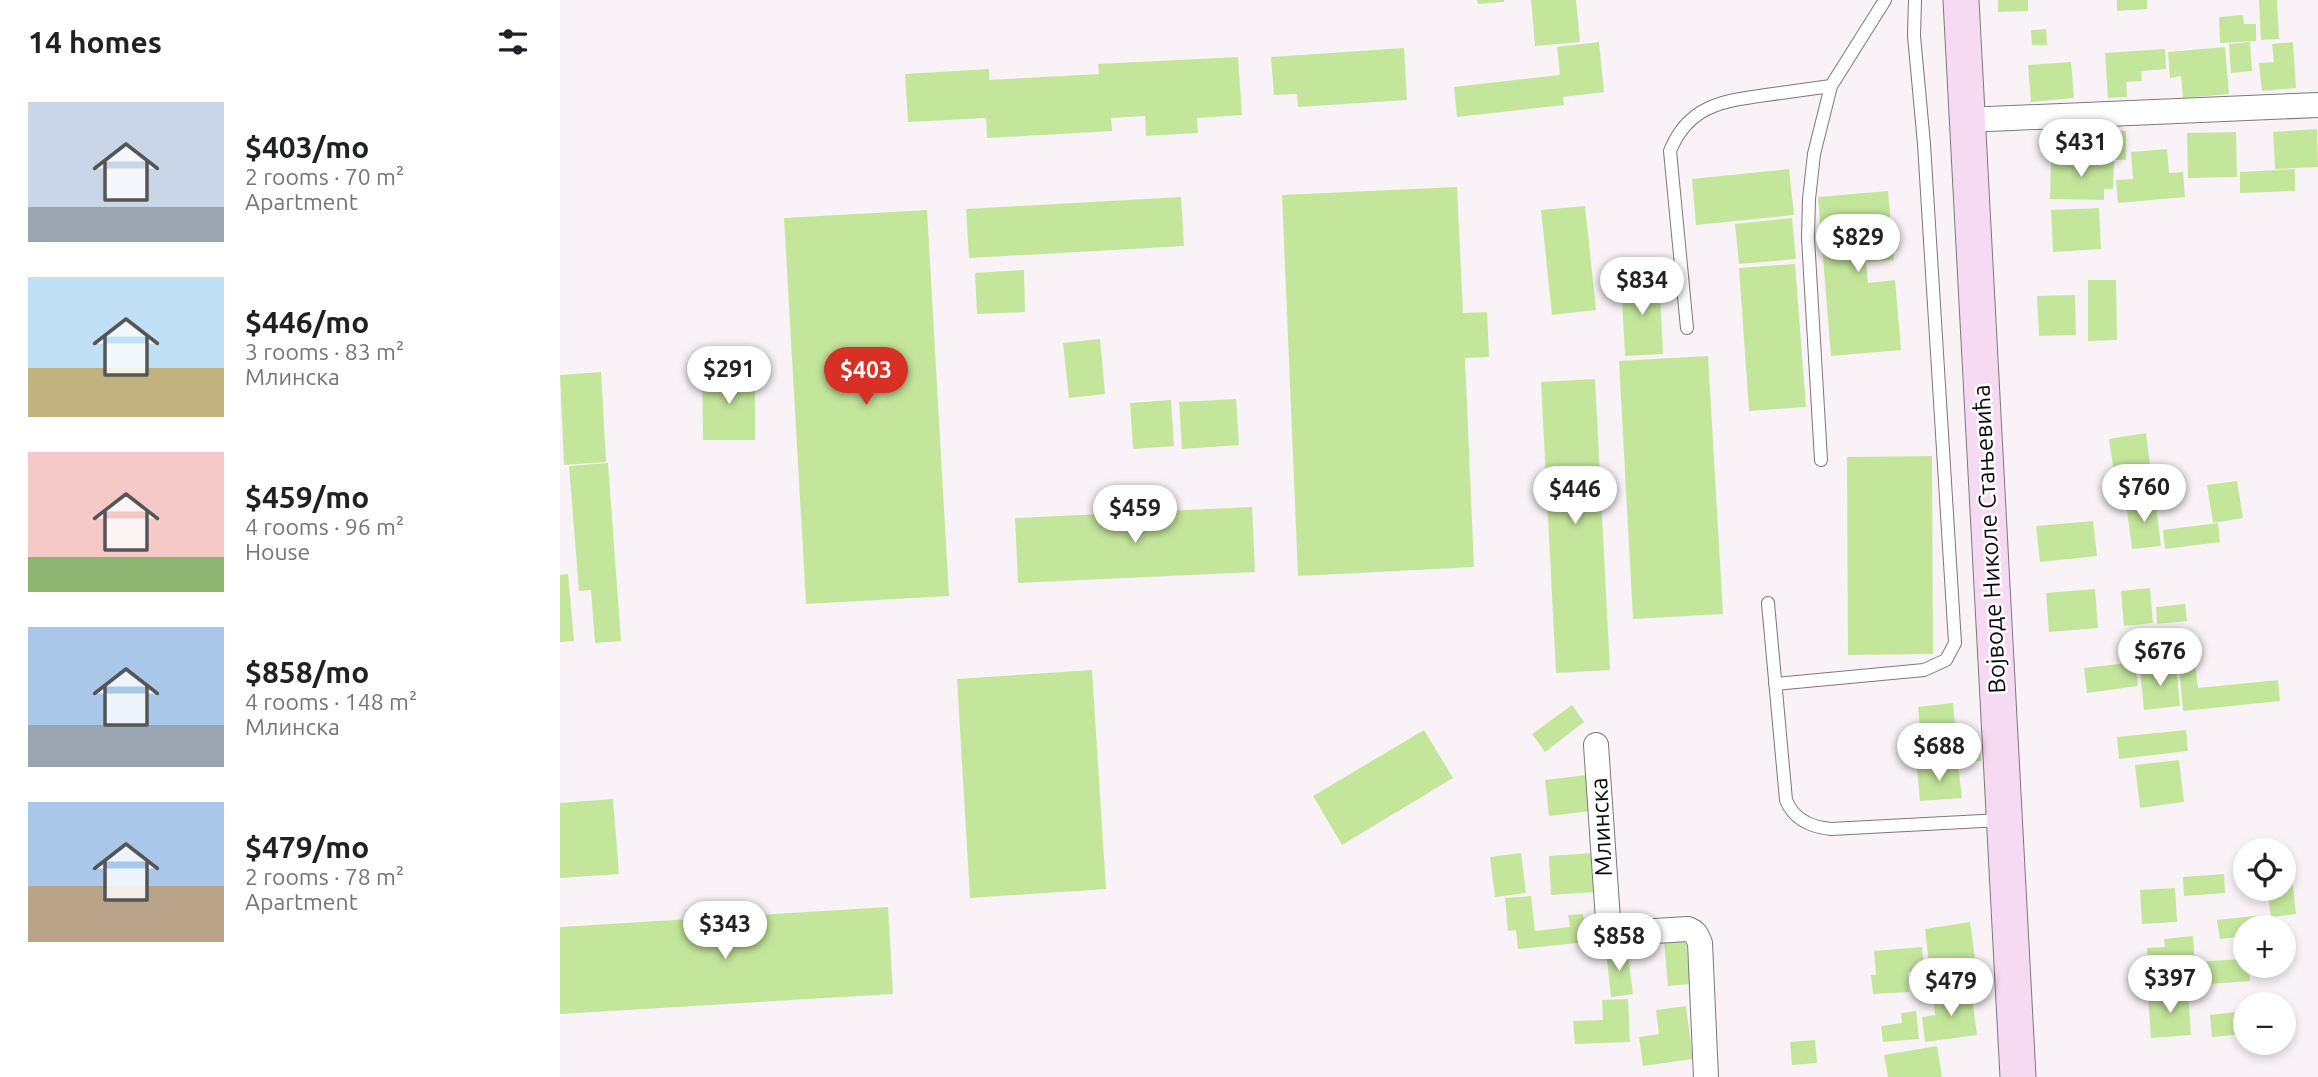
<!DOCTYPE html>
<meta charset="utf-8">
<style>
:root{--surface:#fff;--page:#f6f6f6;--text:#202124;--muted:#757577;--accent:#d93025}
body{margin:0;font-family:Ubuntu,sans-serif;background:var(--page);color:var(--text);height:100vh;display:flex;flex-direction:column;font-size:26px;white-space:nowrap}
*{box-sizing:border-box;margin:0}
p{font-size:23px;color:var(--muted)}
.icon{flex:none;width:38px;height:38px;fill:none;stroke:currentColor;stroke-width:2;stroke-linecap:round;stroke-linejoin:round}
.map{position:relative;flex:1;overflow:hidden}
.sheet{display:flex;flex-direction:column;background:var(--surface);width:560px}
.sheet>*{flex:none}
.tools{position:absolute;left:1673px;top:838px;display:grid;gap:14px}
.tools a{display:grid;place-items:center;width:63px;height:63px;border-radius:50%;background:var(--surface);box-shadow:0 4px 10px #0003;font-size:35px}
.price{position:absolute;translate:-50% -60px;padding:0 16px;border-radius:24px;background:#fff;color:#222;font-size:23px;line-height:46px;filter:drop-shadow(0 2px 4px #0008)}
.price::after{content:'';position:absolute;left:50%;top:42px;width:21px;height:16px;margin-left:-10px;background:inherit;clip-path:polygon(0 0,100% 0,50% 100%)}
.price.selected{background:var(--accent);color:#fff}
ul{padding:0;list-style:none}
li{display:flex;align-items:center;gap:21px;height:175px;padding:0 28px}
li span{display:grid;place-items:center;flex:none;width:196px;height:140px;border-radius:0px;color:#555}
li>.icon{margin-inline-start:auto}
span .icon{width:84px;height:84px;fill:#fffc;stroke-width:1}
li b{font-size:30px}
h2{display:flex;justify-content:space-between;align-items:center;height:84px;padding:0 28px;font-size:30px}
main{display:flex;flex:1;min-height:0}
.map>svg:first-child{display:block}
</style>
<main>
<section class="sheet">
<h2>14 homes<svg class="icon" aria-label="filters" viewBox="0 0 24 24"><path d="M4 7h16M4 17h16"/><circle cx="9" cy="7" r="2"/><circle cx="15" cy="17" r="2"/></svg></h2>
<ul>
<li><span style="background:linear-gradient(#c9d6e8 75%,#9aa5b1 0)"><svg class="icon" aria-label="home" viewBox="0 0 24 24"><path d="M3 11l9-7 9 7M6 9v11h12V9"/></svg></span><div><b>$403/mo</b><p>2 rooms · 70 m²</p><p>Apartment</p></div></li>
<li><span style="background:linear-gradient(#bfe0f5 65%,#c2b280 0)"><svg class="icon" aria-label="home" viewBox="0 0 24 24"><path d="M3 11l9-7 9 7M6 9v11h12V9"/></svg></span><div><b>$446/mo</b><p>3 rooms · 83 m²</p><p>Млинска</p></div></li>
<li><span style="background:linear-gradient(#f6c9c9 75%,#8fb573 0)"><svg class="icon" aria-label="home" viewBox="0 0 24 24"><path d="M3 11l9-7 9 7M6 9v11h12V9"/></svg></span><div><b>$459/mo</b><p>4 rooms · 96 m²</p><p>House</p></div></li>
<li><span style="background:linear-gradient(#a9c7e8 70%,#9aa5b1 0)"><svg class="icon" aria-label="home" viewBox="0 0 24 24"><path d="M3 11l9-7 9 7M6 9v11h12V9"/></svg></span><div><b>$858/mo</b><p>4 rooms · 148 m²</p><p>Млинска</p></div></li>
<li><span style="background:linear-gradient(#a9c7e8 60%,#b9a48a 0)"><svg class="icon" aria-label="home" viewBox="0 0 24 24"><path d="M3 11l9-7 9 7M6 9v11h12V9"/></svg></span><div><b>$479/mo</b><p>2 rooms · 78 m²</p><p>Apartment</p></div></li>
</ul>
</section>
<div class="map">
<svg width="1758" height="1077" viewBox="0 0 1758 1077">
<rect width="100%" height="100%" fill="#f9f3f8"/>
<path fill="#c4e69b" d="M917 0H944V2L918 4Z
M971 0H1016L1020 42 975 46Z
M1438 0H1468V11L1438 12Z
M1557 0H1587V9L1557 11Z
M1699 0H1717L1719 39 1701 40Z
M1683 15 1684 24H1696V41L1660 43 1659 17Z
M1486 29 1487 45H1472L1471 30Z
M1039 42 1044 92 1003 97 1004 105 897 117 894 87 1000 75 997 47Z
M1690 42 1692 71 1671 73 1669 44Z
M1733 42 1736 88 1702 91 1699 63 1714 62 1712 44Z
M1665 47 1669 94 1623 98 1621 76 1610 78 1608 52Z
M844 48 847 100 738 107 737 94 714 95 711 57Z
M1605 49 1606 69 1581 71 1582 81 1566 82 1567 97 1548 98 1545 53Z
M678 57 682 115 637 118 638 133 586 136 585 116 551 118 552 131 427 138 426 118 348 122 345 74 429 69V80L539 74 538 64Z
M1511 62 1514 98 1471 102 1468 65Z
M1757 129 1758 167 1715 169 1713 132Z
M1516 131H1566V160L1515 159Z
M1676 132 1677 177 1628 178 1627 133Z
M1607 149 1609 173 1623 172 1625 197 1558 203 1556 180 1573 179 1571 152Z
M1491 160 1554 161 1553 189H1544V200L1490 199Z
M1229 169 1234 215 1136 225 1132 179Z
M1735 169V191L1680 193V172Z
M897 187 903 313 927 312 929 357 905 358 914 567 738 576 722 195Z
M1328 191 1334 260 1306 262 1308 283 1335 280 1341 350 1271 356 1258 197Z
M621 197 624 246 409 258 406 209Z
M1025 206 1036 310 992 315 981 210Z
M1539 208 1541 249 1493 252 1491 210Z
M367 210 389 596 246 604 224 218Z
M1232 218 1236 259 1179 264 1175 224Z
M1235 264 1246 407 1189 411 1179 268Z
M464 270 465 312 417 314 415 273Z
M1099 277 1103 354 1065 356 1061 280Z
M1528 280H1556L1557 340 1528 341Z
M1515 295 1516 335 1479 336 1477 296Z
M540 339 545 394 509 398 503 343Z
M1148 356 1163 614 1073 619 1059 361Z
M41 372 46 462 4 465 0 375Z
M142 373H195V440H143Z
M1035 379 1050 670 996 673 981 382Z
M676 399 679 445 622 449 619 402Z
M611 400 614 446 573 449 570 403Z
M1586 433 1592 481 1556 486 1549 439Z
M1372 456 1373 654 1288 655 1287 457Z
M48 463 61 641 35 643 31 590 19 591 9 466Z
M1677 481 1683 518 1653 523 1647 485Z
M1595 498 1601 546 1572 549 1566 502Z
M692 507 695 572 458 583 455 518Z
M1533 521 1537 556 1480 562 1476 526Z
M1658 523 1660 542 1605 549 1603 530Z
M8 574 14 641 0 642V575Z
M1590 588 1593 623 1564 626 1561 591Z
M1535 589 1538 628 1489 632 1486 593Z
M1625 604 1627 621 1597 624 1596 607Z
M1575 662 1578 686 1527 693 1524 668Z
M1635 664 1638 688 1718 680 1720 701 1623 711 1619 666Z
M1616 665 1620 706 1584 710 1580 669Z
M532 670 546 889 410 898 397 679Z
M1393 703 1396 737 1419 735 1421 761 1364 767 1358 707Z
M1012 705 1024 722 985 752 972 734Z
M864 730 893 778 782 845 753 796Z
M1626 730 1628 751 1559 759 1557 737Z
M1619 760 1624 802 1580 808 1575 765Z
M1398 764 1402 798 1360 801 1357 769Z
M1027 775 1031 811 989 816 985 780Z
M53 799 59 874 0 878V803Z
M961 853 966 893 935 897 930 857Z
M1031 853 1034 892 991 895 989 856Z
M1731 868 1736 914 1711 917 1707 889H1724V869Z
M1664 874 1665 893 1624 896 1623 877Z
M1615 888 1617 922 1582 924 1580 890Z
M971 896 975 931 1010 927 1008 915 1023 914 1027 942 958 949 956 930 948 931 945 898Z
M328 907 333 994 0 1014V927Z
M1703 915 1705 928H1685V936L1660 939 1657 920Z
M1410 922 1416 966 1370 972 1365 929Z
M1633 936 1636 981 1589 984 1587 948 1605 947 1604 939Z
M1126 939 1130 984 1108 986 1104 941Z
M1362 947 1364 971 1348 972 1349 992 1313 994 1311 975H1316L1314 951Z
M1067 948 1073 994 1051 997 1046 951Z
M1685 959V966H1689L1690 981 1649 984 1647 961Z
M1411 991 1417 1035 1365 1042 1362 1017 1375 1015 1373 996Z
M1628 992 1631 1035 1591 1038 1588 995Z
M1068 999 1070 1042 1015 1044 1013 1021 1043 1020 1042 1000Z
M1126 1006 1133 1059 1083 1066 1079 1037 1099 1034 1096 1010Z
M1356 1011 1359 1039 1323 1042 1321 1026 1342 1023 1341 1013Z
M1685 1011V1034L1652 1037 1650 1015Z
M1255 1040 1257 1063 1232 1065 1230 1042Z
M1377 1046 1382 1077H1328L1324 1055Z"/>
<g fill="none" stroke-linecap="round" stroke-linejoin="round">
<defs>
<path id="lane" d="M1127 328 1110 151C1128 106 1162 101 1206 95 1228 92 1249 89 1271 86L1325 0
M1261 460 1248 238 1249 199 1254 154 1271 86
M1208 603 1226 800C1234 820 1251 827 1271 829L1441 820
M1215 684 1364 670 1386 660 1395 643 1364 144 1354 36 1355 0"/>
<path id="street" d="M1406 120 1758 105
M1036 745 1048 920 1055 931 1061 933 1128 929C1136 932 1137 936 1140 943L1146 1077"/>
<path id="secondary" d="M1401 0 1458 1077"/>
</defs>
<use href="#lane" stroke="#7d787c" stroke-width="14"/>
<use href="#street" stroke="#7d787c" stroke-width="26"/>
<use href="#secondary" stroke="#7d787c" stroke-width="37"/>
<use href="#lane" stroke="#fff" stroke-width="12"/>
<use href="#street" stroke="#fff" stroke-width="24"/>
<use href="#secondary" stroke="#f6daf1" stroke-width="35"/>
</g>
<g text-anchor="middle" dominant-baseline="central" stroke-width="5" stroke-linejoin="round" paint-order="stroke">
<g font-size="24" fill="#0c0a0c" stroke="#fff">
<text transform="translate(1429 539) rotate(-93)">Војводе Николе Стањевића</text>
<text transform="translate(1041 827) rotate(-93)">Млинска</text>
</g>
</g>
</svg>
<div class="tools">
<a><svg class="icon" aria-label="locate" viewBox="0 0 24 24"><circle cx="12" cy="12" r="6"/><path d="M12 2v4M12 18v4M2 12h4M18 12h4"/></svg></a>
<a>+</a>
<a>−</a>
</div>
<b class="price" style="left:1521px;top:179px">$431</b>
<b class="price" style="left:1298px;top:274px">$829</b>
<b class="price" style="left:1082px;top:317px">$834</b>
<b class="price" style="left:169px;top:406px">$291</b>
<b class="price selected" style="left:306px;top:407px">$403</b>
<b class="price" style="left:1584px;top:524px">$760</b>
<b class="price" style="left:1015px;top:526px">$446</b>
<b class="price" style="left:575px;top:545px">$459</b>
<b class="price" style="left:1600px;top:688px">$676</b>
<b class="price" style="left:1379px;top:783px">$688</b>
<b class="price" style="left:165px;top:961px">$343</b>
<b class="price" style="left:1059px;top:973px">$858</b>
<b class="price" style="left:1610px;top:1015px">$397</b>
<b class="price" style="left:1391px;top:1018px">$479</b>
</div>
</main>
